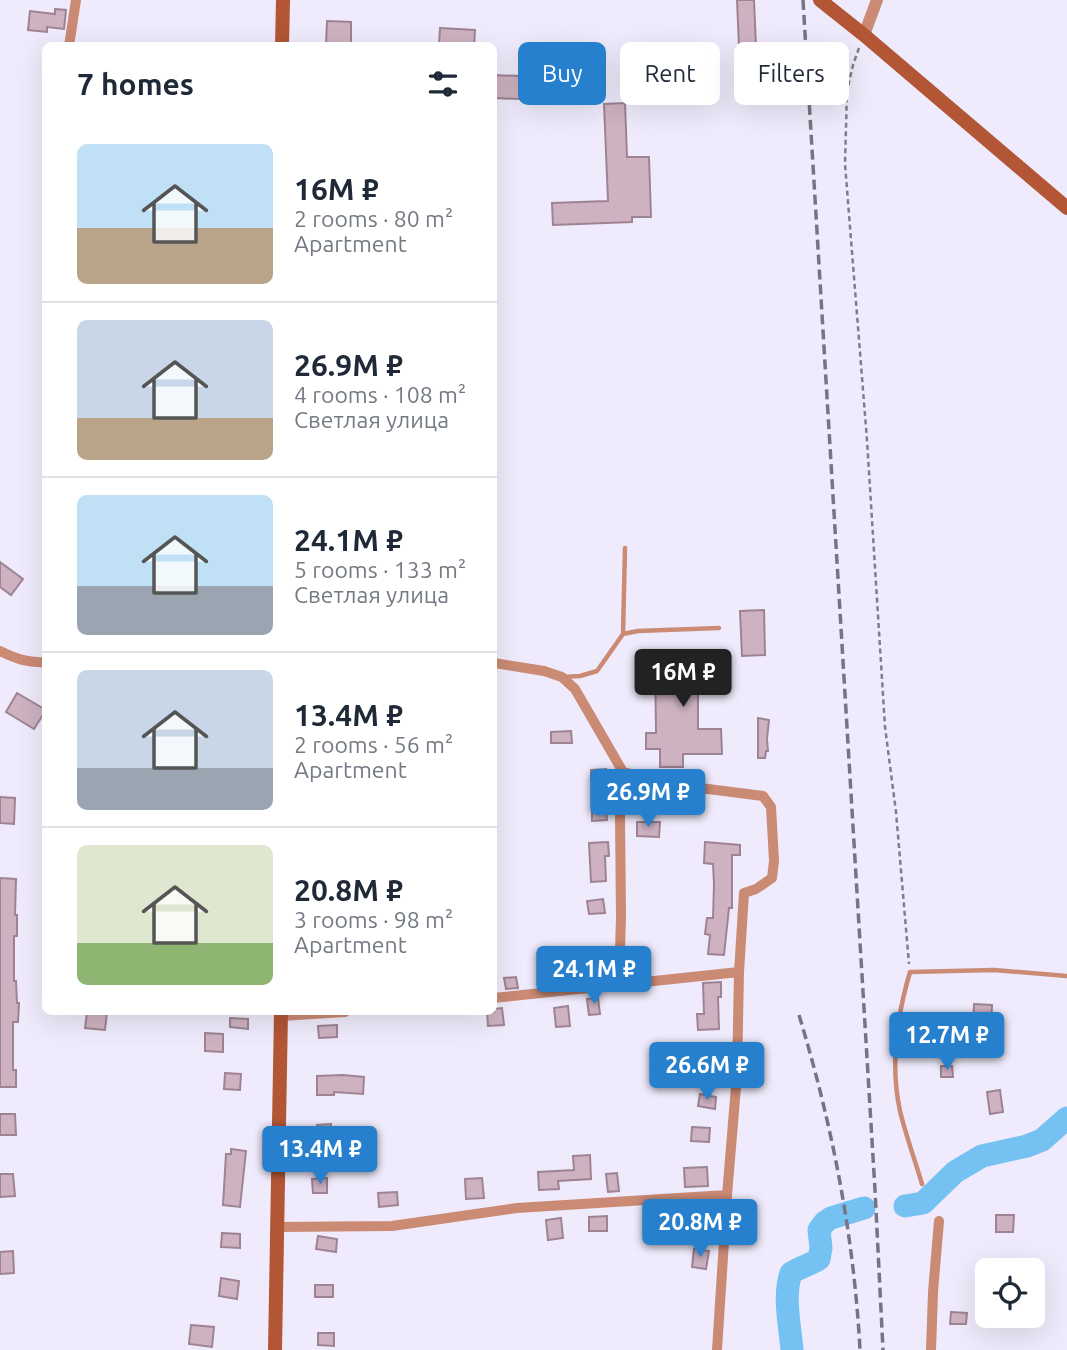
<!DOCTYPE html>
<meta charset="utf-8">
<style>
:root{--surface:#fff;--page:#f6f6f7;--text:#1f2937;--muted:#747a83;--line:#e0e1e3;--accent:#2780cd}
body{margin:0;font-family:Ubuntu,sans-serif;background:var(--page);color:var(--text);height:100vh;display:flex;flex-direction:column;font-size:26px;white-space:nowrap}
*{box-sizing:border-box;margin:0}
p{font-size:23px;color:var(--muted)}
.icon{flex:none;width:38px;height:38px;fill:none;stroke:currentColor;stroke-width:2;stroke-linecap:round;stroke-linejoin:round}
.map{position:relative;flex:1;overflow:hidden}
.panel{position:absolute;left:42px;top:42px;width:455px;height:973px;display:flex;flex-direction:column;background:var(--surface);border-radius:10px;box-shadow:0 7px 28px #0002}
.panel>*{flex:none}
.guide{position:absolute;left:518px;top:42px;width:443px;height:63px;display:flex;gap:14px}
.buttons{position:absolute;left:975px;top:1258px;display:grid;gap:14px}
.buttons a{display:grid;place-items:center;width:70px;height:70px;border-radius:10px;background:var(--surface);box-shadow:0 7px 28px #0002;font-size:35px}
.price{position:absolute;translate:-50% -60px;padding:0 16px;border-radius:7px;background:var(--accent);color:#fff;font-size:23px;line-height:46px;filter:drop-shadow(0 2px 4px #0008)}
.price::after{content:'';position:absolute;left:50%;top:42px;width:21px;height:16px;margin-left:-10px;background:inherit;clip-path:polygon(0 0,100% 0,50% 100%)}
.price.on{background:#222;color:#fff}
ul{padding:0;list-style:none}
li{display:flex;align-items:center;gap:21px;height:175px;padding:0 35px}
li+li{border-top:2px solid var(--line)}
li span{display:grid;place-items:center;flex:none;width:196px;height:140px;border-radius:10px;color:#555}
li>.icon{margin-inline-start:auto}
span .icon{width:84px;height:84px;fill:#fffc;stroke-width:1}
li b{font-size:30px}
h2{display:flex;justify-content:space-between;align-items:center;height:84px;padding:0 35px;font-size:30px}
.pill{padding:0 24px;border-radius:10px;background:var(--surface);box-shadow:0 7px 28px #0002;font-size:24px;line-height:63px}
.pill.on{background:var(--accent);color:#fff}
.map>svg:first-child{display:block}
</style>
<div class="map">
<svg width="1067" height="1350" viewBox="0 0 1067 1350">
<rect width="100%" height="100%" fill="#efebfc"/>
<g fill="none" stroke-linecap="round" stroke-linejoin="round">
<path stroke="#74c1f2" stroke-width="23" d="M905 1206 923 1203 955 1172 982 1156 1027 1146 1042 1140 1067 1118
M792 1350C790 1326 783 1296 791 1273 800 1267 810 1265 819 1259L821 1248 819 1230 825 1222 831 1218 864 1208"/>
</g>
<path fill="#ceb2c2" stroke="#9e8392" stroke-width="2" d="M737 0H754L758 93 741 94Z
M55 9 66 10 64 29 47 27V32L28 30 30 11 55 14Z
M327 21 351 22V46H326Z
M440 28 475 30 474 46H439Z
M546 53 565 54 563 101 494 98V75L545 77Z
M625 103 627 157H649L651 217H632V222L553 225 552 203 608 201 604 104Z
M0 562 23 579 11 595 0 587Z
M764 610 765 655 742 656 740 611Z
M655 657H721V682H698V729H721L722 754H683V767H660V749H646V733H656Z
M17 693 46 710 34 729 6 712Z
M758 718 769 720 767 739 768 751H766L765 758H758Z
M571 731 572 743H551V732Z
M606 769 607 779 591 780V770Z
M634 786 653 787 652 800 633 799Z
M0 797 15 798 14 824 0 823Z
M606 809 607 820 592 821V810Z
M637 822H660L659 837 637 836Z
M608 842 609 856H605L606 881 591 882 589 843Z
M705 842 740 845V855H732V908H729L724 955 708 954 710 935 705 934 707 918H713L714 884 713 864 704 863Z
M0 878 16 879 15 915H17V936H14V981H16L17 1003H19L18 1022H13V1070H16V1087H0Z
M603 899 605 913 589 914 587 901Z
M600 960 602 972 584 975 583 963Z
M516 977 518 988 506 989 504 978Z
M721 982V997H718L719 1029 698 1030 697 1014H704L703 983Z
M598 998 600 1014 589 1015 587 999Z
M974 1004 992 1005 991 1029H973Z
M568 1006 570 1026 556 1027 554 1008Z
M502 1008 504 1025 488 1026 487 1012H494V1009Z
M87 1012H107L105 1030 85 1028Z
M230 1018 248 1019V1029L230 1027Z
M337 1025V1037L319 1038 318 1026Z
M205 1033 223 1034V1052L205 1051Z
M677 1050 697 1051 696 1068 676 1066Z
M941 1066H952L953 1077H941Z
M225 1073 241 1074 240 1090 224 1089Z
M343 1075 364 1077 363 1094 334 1092V1095H317V1076Z
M1000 1090 1003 1112 990 1114 987 1092Z
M700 1094 716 1097 715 1109 698 1106Z
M0 1114H15L16 1135H0Z
M331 1124 332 1144H317V1125Z
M692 1127 710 1128 709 1142 691 1141Z
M231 1149 246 1151 240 1207 223 1205 226 1154H231Z
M590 1155 591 1179 558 1181 559 1189 539 1190 538 1172 574 1170 573 1156Z
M707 1167 708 1186 685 1187 684 1168Z
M617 1173 619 1191 608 1192 606 1174Z
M0 1174H13L15 1196 0 1197Z
M327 1178V1193H313L312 1179Z
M482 1178 484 1198 466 1199 465 1179Z
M397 1192 398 1205 379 1207 378 1193Z
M996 1215H1014L1013 1232H996Z
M607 1216V1231H589V1217Z
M693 1216H710V1234L693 1233Z
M561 1218 563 1238 548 1240 546 1220Z
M222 1233 240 1234V1248L221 1247Z
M318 1236 337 1239 336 1252 316 1249Z
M694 1249 709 1251 706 1269 692 1267Z
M13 1251 14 1273 0 1274V1252Z
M221 1278 239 1281 237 1299 219 1296Z
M315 1285H333V1297H315Z
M951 1312 967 1313 966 1324H950Z
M191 1325 214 1327 212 1347 189 1344Z
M318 1333H334V1346L318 1345Z"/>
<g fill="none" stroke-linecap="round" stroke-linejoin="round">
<path stroke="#807d8b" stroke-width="2.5" stroke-dasharray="5 3.5" stroke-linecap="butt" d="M859 48 853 65 847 91 845 164 867 440 885 727 896 812 909 964"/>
<path stroke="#ca8a74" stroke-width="4.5" d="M623 634 625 548
M563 677 580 676 597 671 623 634 638 631 719 628
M922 1184C915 1160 906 1136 900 1111 890 1065 897 1016 910 972L994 970 1067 976"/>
<path stroke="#ca8a74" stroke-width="10" d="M69 46 76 0
M0 651C16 659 28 663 46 662
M494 663 544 671 562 677 575 689 623 772 620 817 621 917 619 984
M623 772 677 785 763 796 771 807 774 861 772 878 756 889 744 893 739 972 737 1075 727 1195 717 1350
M494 998 739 972
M281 1016 345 1012
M279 1227 392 1226 517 1208 727 1195
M931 1350 933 1292 939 1221"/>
<path stroke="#ca8a74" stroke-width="12" d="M864 35 877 0"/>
<path stroke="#b25635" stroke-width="14" d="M820 0 864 35 1067 208
M282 46 283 0
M275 1350 281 1012"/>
<path stroke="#777481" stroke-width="3.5" stroke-dasharray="10 5" stroke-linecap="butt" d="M803 0 875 1190 883 1350
M799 1015C832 1124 854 1236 860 1350"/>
</g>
</svg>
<div class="buttons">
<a><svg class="icon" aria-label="locate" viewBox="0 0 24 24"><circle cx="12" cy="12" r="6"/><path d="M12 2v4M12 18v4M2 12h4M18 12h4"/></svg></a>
</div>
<b class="price on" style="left:683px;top:709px">16M ₽</b>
<b class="price" style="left:648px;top:829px">26.9M ₽</b>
<b class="price" style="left:594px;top:1006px">24.1M ₽</b>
<b class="price" style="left:947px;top:1072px">12.7M ₽</b>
<b class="price" style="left:707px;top:1102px">26.6M ₽</b>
<b class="price" style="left:320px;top:1186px">13.4M ₽</b>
<b class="price" style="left:700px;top:1259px">20.8M ₽</b>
<div class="guide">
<a class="pill on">Buy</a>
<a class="pill">Rent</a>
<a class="pill">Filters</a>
</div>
<section class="panel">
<h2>7 homes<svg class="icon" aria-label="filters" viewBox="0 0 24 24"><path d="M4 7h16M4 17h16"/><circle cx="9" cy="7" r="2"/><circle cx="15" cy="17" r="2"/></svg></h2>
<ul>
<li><span style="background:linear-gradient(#bfe0f5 60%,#b9a48a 0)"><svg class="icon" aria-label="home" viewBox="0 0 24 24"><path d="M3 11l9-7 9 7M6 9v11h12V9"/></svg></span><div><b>16M ₽</b><p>2 rooms · 80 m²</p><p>Apartment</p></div></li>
<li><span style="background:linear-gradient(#c9d6e8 70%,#b9a48a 0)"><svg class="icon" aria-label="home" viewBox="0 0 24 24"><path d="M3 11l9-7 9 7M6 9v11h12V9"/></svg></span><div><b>26.9M ₽</b><p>4 rooms · 108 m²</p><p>Светлая улица</p></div></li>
<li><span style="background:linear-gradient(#bfe0f5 65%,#9aa5b1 0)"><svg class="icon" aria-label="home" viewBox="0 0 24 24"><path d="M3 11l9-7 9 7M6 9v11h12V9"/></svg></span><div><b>24.1M ₽</b><p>5 rooms · 133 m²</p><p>Светлая улица</p></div></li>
<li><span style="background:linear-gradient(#c9d6e8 70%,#9aa5b1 0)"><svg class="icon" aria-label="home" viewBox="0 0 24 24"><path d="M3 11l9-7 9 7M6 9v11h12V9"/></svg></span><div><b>13.4M ₽</b><p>2 rooms · 56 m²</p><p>Apartment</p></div></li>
<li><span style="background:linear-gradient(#dfe7d0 70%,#8fb573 0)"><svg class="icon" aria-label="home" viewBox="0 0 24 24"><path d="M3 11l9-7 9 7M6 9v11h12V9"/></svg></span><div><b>20.8M ₽</b><p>3 rooms · 98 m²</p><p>Apartment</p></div></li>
</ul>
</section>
</div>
